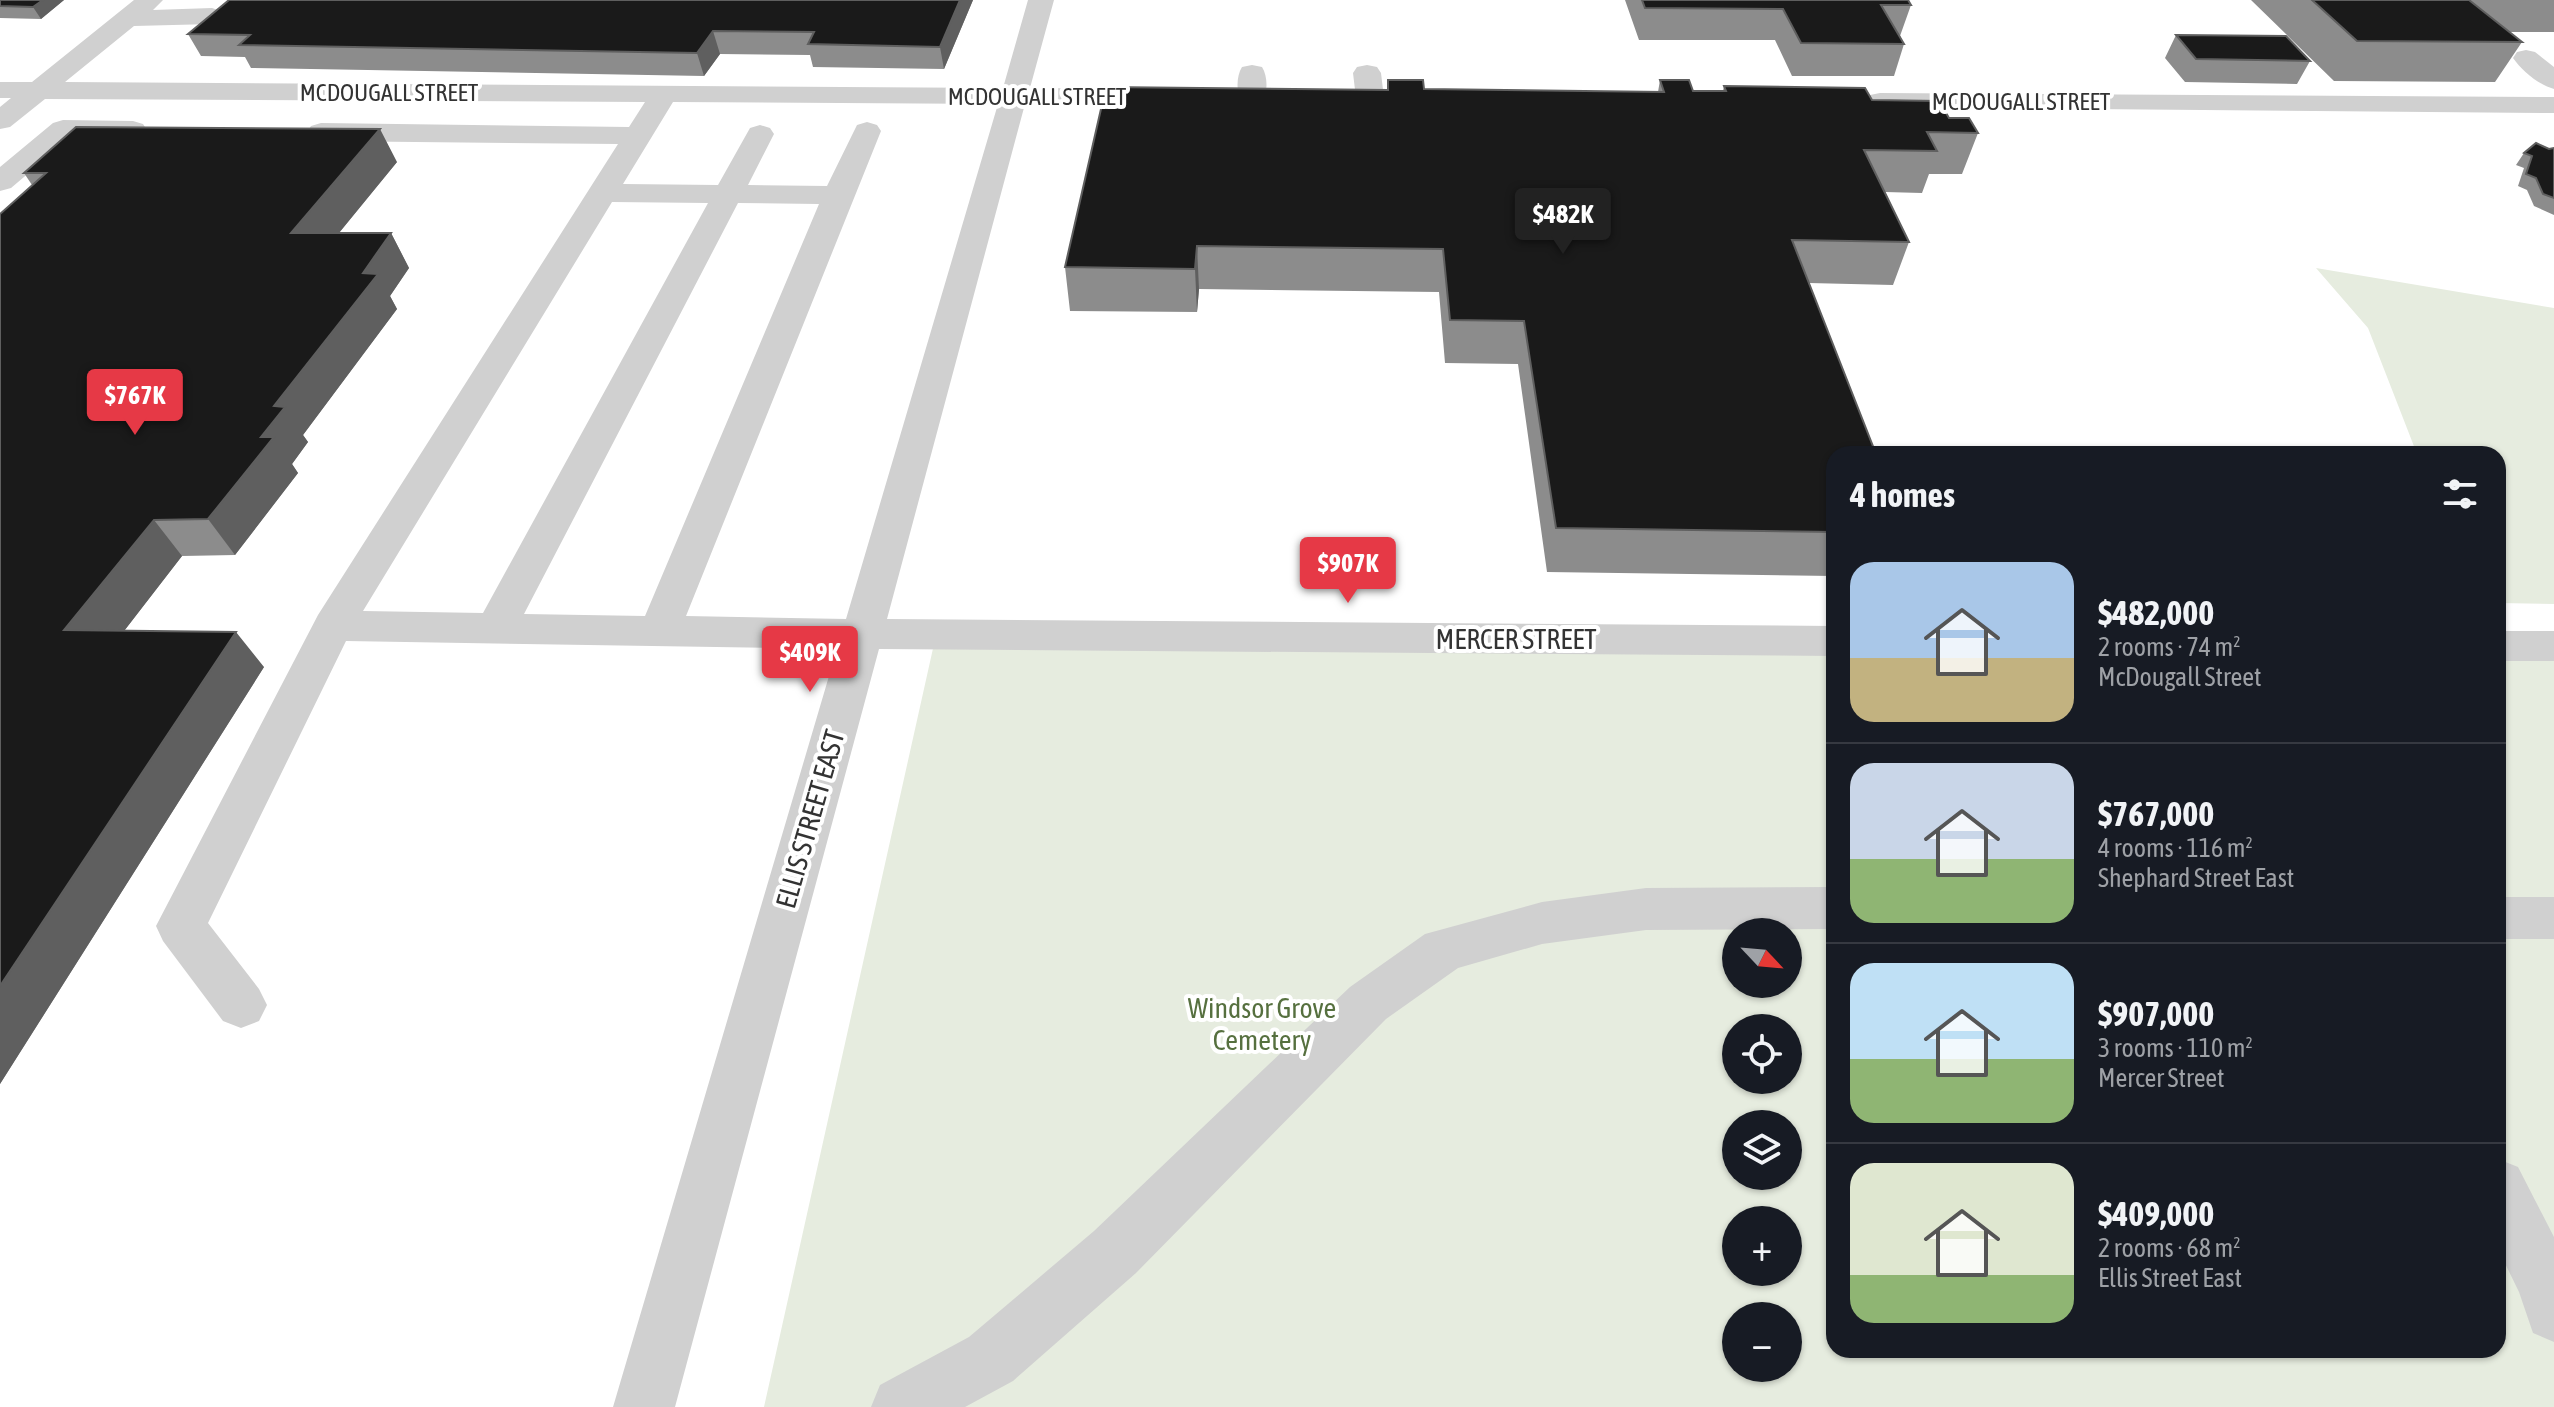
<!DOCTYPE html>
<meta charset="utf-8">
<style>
:root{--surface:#171b24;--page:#242831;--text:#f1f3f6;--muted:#9ea1a6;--line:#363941;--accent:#e63946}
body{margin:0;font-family:"Asap Condensed",sans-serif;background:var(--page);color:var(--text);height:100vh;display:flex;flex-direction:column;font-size:30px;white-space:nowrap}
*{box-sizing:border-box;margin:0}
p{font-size:26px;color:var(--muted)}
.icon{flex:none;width:44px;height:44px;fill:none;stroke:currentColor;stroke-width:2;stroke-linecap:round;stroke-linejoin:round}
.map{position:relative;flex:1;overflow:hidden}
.drawer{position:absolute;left:1826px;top:446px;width:680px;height:912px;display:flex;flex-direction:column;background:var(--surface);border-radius:24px;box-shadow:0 2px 6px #0004}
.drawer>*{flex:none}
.needle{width:52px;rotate:116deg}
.controls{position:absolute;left:1722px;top:918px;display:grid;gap:16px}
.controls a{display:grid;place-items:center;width:80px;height:80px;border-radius:50%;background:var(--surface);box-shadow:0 2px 6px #0004;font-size:40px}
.price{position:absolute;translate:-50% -68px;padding:0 18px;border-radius:8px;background:var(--accent);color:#fff;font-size:26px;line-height:52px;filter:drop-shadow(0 2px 4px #0008)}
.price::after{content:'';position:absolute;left:50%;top:48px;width:24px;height:18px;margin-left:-12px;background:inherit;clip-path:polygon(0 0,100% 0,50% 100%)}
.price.selected{background:#222;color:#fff}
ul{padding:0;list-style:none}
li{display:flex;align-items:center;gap:24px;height:200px;padding:0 24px}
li+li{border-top:2px solid var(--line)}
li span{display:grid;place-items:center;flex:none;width:224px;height:160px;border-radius:24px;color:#555}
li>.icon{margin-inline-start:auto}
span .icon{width:96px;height:96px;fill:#fffc;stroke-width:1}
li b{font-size:34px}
h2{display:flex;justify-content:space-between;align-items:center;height:96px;padding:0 24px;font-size:34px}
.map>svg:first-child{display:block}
</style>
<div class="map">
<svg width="2554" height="1407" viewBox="0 0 2554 1407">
<rect width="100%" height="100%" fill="#fff"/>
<path fill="#e6ecdf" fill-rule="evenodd" d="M2316 268 2554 308V604L2498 603V454H2417L2368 328Z
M936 635 1834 649V1350H2498V660L2554 661V1407H764ZM1736 932H1788V984H1736ZM1736 1028H1788V1080H1736ZM1736 1124H1788V1176H1736ZM1736 1220H1788V1272H1736ZM1736 1316H1788V1368H1736Z"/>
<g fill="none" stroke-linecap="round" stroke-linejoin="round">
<path fill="#d0d0d0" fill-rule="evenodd" d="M134 0H163L153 10 212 8 221 11 225 16 221 21 212 24 134 26 65 82 1003 88 1028 0H1054L1030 88 1164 89 1174 91 1178 97 1174 103 1164 105 1025 104 887 619 1834 626V656L879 649 675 1407H613L837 649 346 641 208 923 259 989 267 1005 259 1021 241 1028 223 1021 163 941 156 926 318 615 618 144 321 141 311 138 307 132 311 126 321 123 629 127 645 102 45 99 10 127 0 129V107L11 98H0V82H32ZM673 102 998 104 846 619 686 616 881 131 877 125 867 122 857 125 827 186 748 185 774 134 770 128 760 125 750 128 718 185 623 184ZM612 202 708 203 483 613 363 611ZM738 203 819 204 645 616 524 614Z
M2526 50 2535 52 2554 67V89C2539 85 2522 71 2513 58L2517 52Z
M1252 65 1262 67C1268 76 1268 94 1262 103L1252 105 1242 103C1236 94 1236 76 1242 67Z
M1367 65 1377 67 1381 73 1384 98 1380 104 1370 106 1360 104 1356 98 1353 73 1357 67Z
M1880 93 2554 97V113L1870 107 1866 101 1870 95Z
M63 120 133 121 143 124 147 130 143 136 133 139 70 138 11 188 0 191V167L53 123Z
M2498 631H2554V661H2498Z
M1834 887V929L1646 930 1542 944 1458 968 1386 1019 1136 1273 1013 1381 965 1407H871L880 1385 969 1337 1094 1231 1350 987 1425 934 1542 902 1646 888Z
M2498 897H2554V939H2498Z
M2498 1159 2518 1167 2554 1237V1342L2533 1333 2519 1292 2498 1249Z"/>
</g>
<path fill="#8c8c8c" d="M0 0H64L41 19 0 18Z
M229 0H973L944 69 813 67 810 55 720 54 704 76 251 68 245 57 201 56 188 34Z
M1625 0H1908L1911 5 1900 36 1904 44 1894 76H1792L1775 40H1639Z
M2251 0H2554V32H2509L2522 42 2495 82 2334 81Z
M2176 35 2310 61 2297 84 2185 82 2165 58Z
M1388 80 1424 89 1658 92 1660 80 1693 91H1723L1724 86 1872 100 1949 118 1978 133 1962 174H1929L1922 193 1885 192 1909 242 1893 285 1809 283 1834 454V576L1547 572 1518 364 1445 363 1439 292 1199 289 1197 312 1070 311 1065 267 1387 90Z
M2554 148V215L2534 206 2527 190 2518 186 2524 168 2516 165 2524 153Z
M397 162 339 233H391L409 268 390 296 397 309 303 435 308 442 292 464 298 473 235 555 182 556 124 631 264 667 0 1084 32 185 24 173Z"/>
<path fill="#5f5f5f" d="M43 0H64L41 19 33 7Z
M960 0H973L944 69 940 47Z
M713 31 720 54 704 76 697 53Z
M380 129 397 162 311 267 291 233Z
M391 233 409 268 390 296 397 309 303 435 308 442 292 464 298 473 235 555 208 519 261 437 274 406 363 273Z
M1197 246 1199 289 1197 312 1195 269Z
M154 520 182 556 97 666 64 630Z
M236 632 264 667 0 1084V986Z"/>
<path fill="#1a1a1a" stroke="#5f5f5f" stroke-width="2" d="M0 0H43L33 7 0 6Z
M229 0H960L940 47 808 44 814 32 713 31 697 53 239 45 250 35 188 34Z
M1642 0H1908L1911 5H1881L1904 44 1801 43 1783 9 1645 8Z
M2312 0H2469L2522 42 2357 41Z
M2176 35 2286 36 2310 61 2196 59Z
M1388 80H1423L1424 89 1664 92 1660 80H1689L1693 91H1726L1724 86 1865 88 1872 100 1939 101 1949 118H1969L1978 133 1927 132 1937 151 1864 150 1909 242 1792 240 1876 454H1834V532L1556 528 1524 321 1450 320 1443 249 1197 246 1195 269 1065 267 1106 87 1388 90Z
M76 127 380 129 291 233H391L363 273 378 274 274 406 285 407 261 437H274L208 519 154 520 64 630 236 632 0 986V214L46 173H24Z
M2536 143 2549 149 2554 148V198L2543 194 2536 178 2526 174 2532 156 2524 153Z"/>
<g text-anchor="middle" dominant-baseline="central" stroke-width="8" stroke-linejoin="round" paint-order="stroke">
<g font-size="24" fill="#333" stroke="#fff">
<text x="389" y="92">MCDOUGALL STREET</text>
<text x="1037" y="96">MCDOUGALL STREET</text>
<text x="2021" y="101">MCDOUGALL STREET</text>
</g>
<g font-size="28" fill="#333" stroke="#fff">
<text x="1516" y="639">MERCER STREET</text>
<text transform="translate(810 819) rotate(-74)">ELLIS STREET EAST</text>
</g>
<g font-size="28" fill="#56703f" stroke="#fff">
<text x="1262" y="1008">Windsor Grove<tspan x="1262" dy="32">Cemetery</tspan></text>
</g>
</g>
</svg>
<div class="controls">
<a><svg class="needle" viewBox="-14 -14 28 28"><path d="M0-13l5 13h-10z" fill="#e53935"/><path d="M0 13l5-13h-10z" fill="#9ea1a6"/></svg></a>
<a><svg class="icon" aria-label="locate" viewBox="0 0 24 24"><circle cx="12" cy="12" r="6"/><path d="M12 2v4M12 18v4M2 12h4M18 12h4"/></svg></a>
<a><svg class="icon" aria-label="layers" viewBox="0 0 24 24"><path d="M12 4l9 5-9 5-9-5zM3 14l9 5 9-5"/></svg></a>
<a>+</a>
<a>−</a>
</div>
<b class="price selected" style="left:1563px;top:256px">$482K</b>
<b class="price" style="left:135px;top:437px">$767K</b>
<b class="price" style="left:1348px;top:605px">$907K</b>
<b class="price" style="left:810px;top:694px">$409K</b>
<section class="drawer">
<h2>4 homes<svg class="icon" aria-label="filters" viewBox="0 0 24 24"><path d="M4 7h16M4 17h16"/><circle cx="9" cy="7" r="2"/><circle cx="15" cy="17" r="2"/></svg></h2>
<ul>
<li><span style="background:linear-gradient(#a9c7e8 60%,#c2b280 0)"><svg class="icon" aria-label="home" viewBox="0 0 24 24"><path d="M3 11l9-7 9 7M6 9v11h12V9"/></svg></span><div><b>$482,000</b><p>2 rooms · 74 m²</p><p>McDougall Street</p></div></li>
<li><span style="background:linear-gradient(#c9d6e8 60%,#8fb573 0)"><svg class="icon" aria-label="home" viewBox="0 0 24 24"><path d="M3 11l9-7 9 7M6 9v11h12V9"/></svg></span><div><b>$767,000</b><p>4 rooms · 116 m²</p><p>Shephard Street East</p></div></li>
<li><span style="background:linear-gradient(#bfe0f5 60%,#8fb573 0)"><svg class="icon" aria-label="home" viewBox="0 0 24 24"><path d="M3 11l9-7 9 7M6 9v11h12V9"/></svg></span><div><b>$907,000</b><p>3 rooms · 110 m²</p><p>Mercer Street</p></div></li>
<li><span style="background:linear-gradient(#dfe7d0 70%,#8fb573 0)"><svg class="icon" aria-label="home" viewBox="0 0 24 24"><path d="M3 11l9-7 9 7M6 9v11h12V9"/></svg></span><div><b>$409,000</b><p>2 rooms · 68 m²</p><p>Ellis Street East</p></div></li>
</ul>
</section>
</div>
